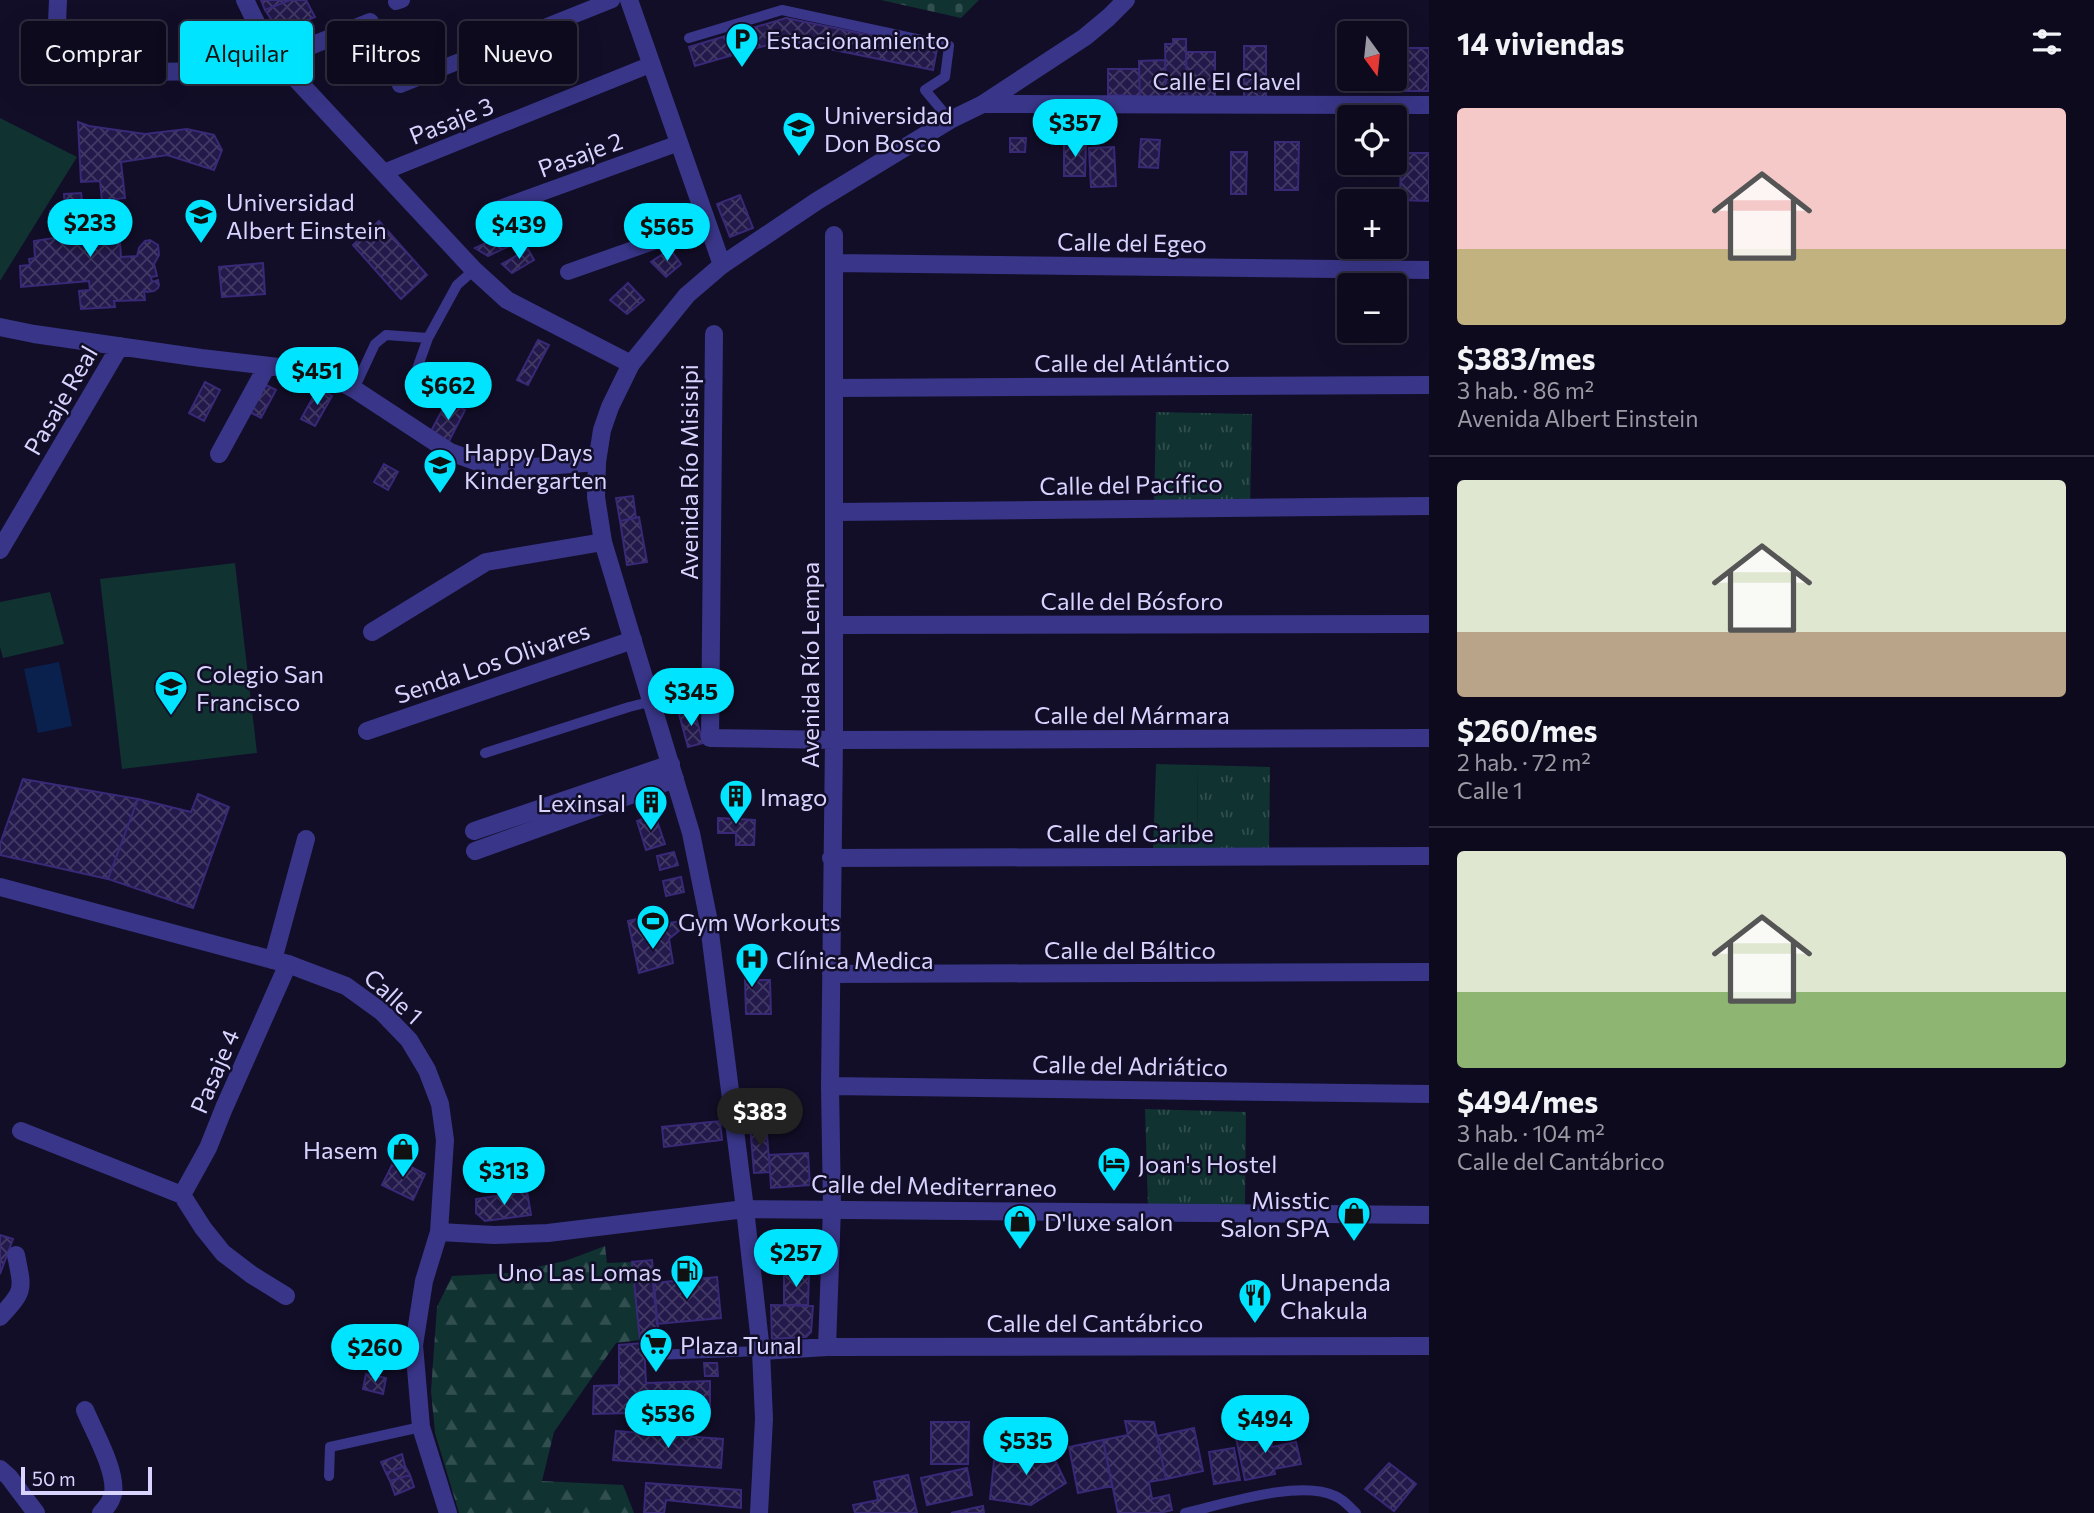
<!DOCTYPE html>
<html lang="es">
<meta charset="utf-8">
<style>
:root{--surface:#0e0a1e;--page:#171327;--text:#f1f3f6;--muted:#9b9aa4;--line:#2e2b3c;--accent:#00e4ff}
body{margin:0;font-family:Commissioner,sans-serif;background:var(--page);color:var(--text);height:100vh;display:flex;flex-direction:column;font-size:26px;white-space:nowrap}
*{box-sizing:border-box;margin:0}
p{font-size:23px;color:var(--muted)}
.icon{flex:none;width:38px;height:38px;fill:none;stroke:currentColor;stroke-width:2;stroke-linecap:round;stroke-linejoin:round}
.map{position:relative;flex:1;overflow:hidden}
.details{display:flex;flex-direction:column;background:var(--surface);width:665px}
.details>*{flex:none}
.hud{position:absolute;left:21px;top:21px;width:665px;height:63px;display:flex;gap:14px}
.needle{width:46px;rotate:165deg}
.controls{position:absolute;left:1337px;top:21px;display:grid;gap:14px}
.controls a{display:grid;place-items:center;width:70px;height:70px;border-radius:7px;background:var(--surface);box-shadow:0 7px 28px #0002,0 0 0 2px var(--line);font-size:35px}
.scale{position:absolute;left:21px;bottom:18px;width:131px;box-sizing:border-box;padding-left:7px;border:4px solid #d9d4ff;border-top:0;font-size:19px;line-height:24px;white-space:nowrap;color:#d9d4ff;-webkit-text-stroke:5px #120e28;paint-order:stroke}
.price{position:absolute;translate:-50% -60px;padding:0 16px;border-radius:24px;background:var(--accent);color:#111;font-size:23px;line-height:46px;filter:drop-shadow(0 2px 4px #0008)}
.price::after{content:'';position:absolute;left:50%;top:42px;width:21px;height:16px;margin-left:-10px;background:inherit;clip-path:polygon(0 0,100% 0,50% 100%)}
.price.selected{background:#222;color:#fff}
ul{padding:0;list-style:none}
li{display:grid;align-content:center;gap:14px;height:371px;padding:0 28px}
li+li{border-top:2px solid var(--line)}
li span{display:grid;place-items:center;height:217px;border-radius:7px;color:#555}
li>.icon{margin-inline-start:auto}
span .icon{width:126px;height:126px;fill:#fffc;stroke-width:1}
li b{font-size:30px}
h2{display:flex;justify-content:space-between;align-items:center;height:84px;padding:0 28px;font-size:30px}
.chip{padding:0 24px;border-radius:7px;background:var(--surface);box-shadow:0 7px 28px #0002,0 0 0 2px var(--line);font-size:24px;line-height:63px}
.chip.selected{background:var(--accent);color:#111}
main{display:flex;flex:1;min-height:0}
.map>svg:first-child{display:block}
</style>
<main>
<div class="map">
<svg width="1429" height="1513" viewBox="0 0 1429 1513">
<defs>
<pattern id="forest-firs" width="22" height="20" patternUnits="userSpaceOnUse" patternTransform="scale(1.75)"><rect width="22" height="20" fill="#103231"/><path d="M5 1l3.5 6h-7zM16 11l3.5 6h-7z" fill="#324f50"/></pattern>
<pattern id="cemetery-stones" width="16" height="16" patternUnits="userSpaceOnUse" patternTransform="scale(1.75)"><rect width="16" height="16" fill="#103231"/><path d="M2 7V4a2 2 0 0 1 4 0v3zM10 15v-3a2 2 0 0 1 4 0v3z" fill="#324f50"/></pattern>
<pattern id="park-tufts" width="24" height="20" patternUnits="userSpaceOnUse" patternTransform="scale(1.75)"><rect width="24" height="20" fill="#103231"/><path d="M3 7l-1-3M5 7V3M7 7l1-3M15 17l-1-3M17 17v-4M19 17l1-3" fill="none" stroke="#324f50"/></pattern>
<pattern id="building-cross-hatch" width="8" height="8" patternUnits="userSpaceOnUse" patternTransform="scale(1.75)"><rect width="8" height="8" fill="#23194a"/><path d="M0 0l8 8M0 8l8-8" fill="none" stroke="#423a65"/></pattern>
</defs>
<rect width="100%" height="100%" fill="#120e28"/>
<path fill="url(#forest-firs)" d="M605 1246 607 1263 632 1262 640 1340 616 1343 554 1432 542 1481 623 1485 634 1513H459L435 1433 431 1391 437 1307 452 1276 508 1273 565 1261Z"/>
<path fill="url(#cemetery-stones)" d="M881 0H979L961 18Z"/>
<path fill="url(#park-tufts)" d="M1156 412 1252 414 1250 509H1154Z
M1198 765 1270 767 1269 851 1197 850Z
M1145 1109 1246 1112 1245 1208H1148Z"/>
<path fill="#103231" d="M0 118 77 157 0 281Z
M235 563 257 753 122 769 100 579Z
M50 592 64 644 3 658 0 647V602Z
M1156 764 1198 765 1197 850H1153Z"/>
<path fill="#09214c" d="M59 662 72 726 38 733 24 669Z"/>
<path fill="url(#building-cross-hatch)" stroke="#392977" stroke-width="2" d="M261 0H290L265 10Z
M290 0H306L315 17 294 26 289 19 275 25 265 10Z
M786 18 937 49 933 70 785 40 695 66 689 47Z
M1173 39H1186L1187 105H1166L1165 44H1173Z
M1244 46H1266V104H1244Z
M1405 48H1429L1428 91H1404Z
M1186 52H1215V105H1187Z
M1165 60 1166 105H1140L1139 61Z
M1108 69H1139L1140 96 1108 95Z
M78 122 89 126 145 134 187 129 214 135 222 150 214 170 167 155 121 162 125 198 102 201 100 181 81 182Z
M1010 138H1026L1025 152H1010Z
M1141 139 1160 140 1158 168 1139 167Z
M1064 142H1086L1085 176H1064Z
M1275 142H1299L1298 190H1275Z
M1114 147 1116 186 1091 187 1089 148Z
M1231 152H1247L1246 194H1231Z
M1401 153H1429V201L1400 200Z
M81 193 83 206 96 205 99 237 111 236 120 242 121 257 137 256 139 248 145 241 150 240 158 245 159 255 154 264 157 276 151 277 152 282 158 280 159 285 158 288 154 291 147 292 144 290 145 300 114 301 115 307 81 309 79 291 90 290 89 281 21 287 20 266 30 265 29 259 35 258 34 241 54 238 50 211 65 210 64 194Z
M740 195 753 228 730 237 717 204Z
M379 221 427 275 401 299 353 245Z
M507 233 518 242 488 256 475 248Z
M528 249 534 260 512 273 502 264Z
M670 249 681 264 666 277 651 262Z
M263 263 265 294 222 297 219 267Z
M628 283 644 300 627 314 610 300Z
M538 340 549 345 528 385 517 380Z
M205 382 220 390 204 421 189 413Z
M262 383 276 390 261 418 248 411Z
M318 388 332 396 315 426 301 419Z
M447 401 465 410 448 443 430 433Z
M384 464 398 472 388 490 374 482Z
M633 496 636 518 620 521 616 498Z
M639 517 647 562 627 565 620 521Z
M694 710 703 743 688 747 679 714Z
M23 779 138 799 108 879 0 855V844Z
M198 794 229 807 193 908 108 879 138 799 191 812Z
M655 815 665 844 646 850 637 821Z
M718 818 755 820 754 845H736V833H718Z
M674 852 678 865 660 870 657 856Z
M681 877 684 892 666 896 663 881Z
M665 913 669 923 682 921 681 929 669 939 673 963 639 973 628 921Z
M745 980H770L771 1014H746Z
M720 1121 722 1140 664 1147 662 1127Z
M766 1122 770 1172 754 1173 750 1124Z
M808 1153 810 1185 771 1188 769 1155Z
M403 1163 425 1174 413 1200 382 1185 392 1165 400 1169Z
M527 1191 531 1215 485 1221 476 1213V1199Z
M0 1235 13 1239 0 1274Z
M787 1251H812V1272L787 1271Z
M652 1260 659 1339 640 1340 632 1262Z
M784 1274H809L808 1305H784Z
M717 1277 721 1318 657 1324 653 1283Z
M771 1305 813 1306 811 1332 806 1337 772 1339Z
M644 1343 646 1383 710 1381V1411L593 1414 594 1386 619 1385V1345Z
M704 1363H717L718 1376H705Z
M366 1374 386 1378 383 1394 363 1389Z
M1125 1421 1154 1422 1166 1479 1149 1482 1152 1499 1169 1495 1172 1510 1160 1513H1118L1103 1440 1128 1435Z
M931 1422H969L968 1464H931Z
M1194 1428 1203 1471 1166 1479 1157 1436Z
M616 1431 723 1439 721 1468 613 1460Z
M1269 1431 1272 1447 1296 1442 1301 1464 1274 1469 1275 1474 1245 1480 1236 1438Z
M1103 1440 1112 1486 1078 1493 1069 1447Z
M1049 1448 1066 1483 1031 1505 990 1499 994 1461 1021 1450Z
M1234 1448 1240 1480 1214 1484 1209 1452Z
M402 1454 405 1466 386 1473 381 1462Z
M1389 1463 1416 1484 1394 1511 1365 1489Z
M405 1466 410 1475 390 1481 386 1473Z
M967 1468 972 1495 927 1505 921 1478Z
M410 1475 414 1487 395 1495 390 1481Z
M908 1475 917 1513H855L853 1505 878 1500 874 1482Z
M646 1483 741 1490V1508L666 1500 664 1513H644Z
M983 1506 984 1513H951Z"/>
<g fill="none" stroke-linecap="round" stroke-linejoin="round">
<path stroke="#393689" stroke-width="10" d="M689 38 782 10 949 46 945 77 925 90 950 120
M413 380 428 338
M354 389 375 344 386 335 428 338 457 285 474 270
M485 753 629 707 653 701
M654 1355 761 1351
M329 1476 330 1447 421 1427
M1185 1513C1224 1504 1300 1479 1335 1496 1343 1499 1350 1507 1356 1513"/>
<path stroke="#393689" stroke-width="16" d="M396 2 402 0
M400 85 612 0
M384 172 652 64
M497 209 679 143
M568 272 707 223"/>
<path stroke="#393689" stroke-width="18" d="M58 0 57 23 65 39 82 61 133 72 229 71 270 51
M245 0 270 51 474 270 507 300 631 364
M629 0 722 265
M278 59 370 22
M983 104 1429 105
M835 263 1429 270
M0 327 34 334 201 358 304 370 330 376 354 389 450 452 486 465 520 468 597 462
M714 334 710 738 834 740 1429 738
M834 388 1429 385
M219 454 267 366
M834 512 1429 506
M0 550 120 346
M835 625 1429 624
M372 632 486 562 603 542
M367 731 633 640
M474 831 671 764
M475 851 675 779
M831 858 1429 856
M273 960 306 839
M831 974 1429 972
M830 1086 1429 1094
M21 1131 182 1195 203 1228 223 1253 252 1275 286 1296
M182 1195 208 1148 224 1108 288 964
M0 1317C25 1290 23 1290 16 1255
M827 1347 832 1208 830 1086 834 740V235
M761 1351 827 1347 1429 1346
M85 1410C94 1432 117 1471 113 1494 111 1502 106 1508 101 1513
M0 1469 9 1477 36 1513"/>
<path stroke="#393689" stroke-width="18" d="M0 887 288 964 346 986 382 1012 409 1040 427 1070 440 1104 445 1140 439 1232 424 1281 414 1345 421 1427 448 1513
M439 1232 494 1235 548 1233 745 1209 1429 1215
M759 1513 764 1419 761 1351 745 1209 708 917 691 833 603 542 596 497 597 462 602 430 610 407 631 364 687 295 722 265 817 201 950 120 983 104 1085 37 1109 17 1126 0"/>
</g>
<defs>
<symbol id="parking-pin" viewBox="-11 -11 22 30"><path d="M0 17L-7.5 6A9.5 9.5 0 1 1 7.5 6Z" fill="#00e4ff" stroke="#120e28"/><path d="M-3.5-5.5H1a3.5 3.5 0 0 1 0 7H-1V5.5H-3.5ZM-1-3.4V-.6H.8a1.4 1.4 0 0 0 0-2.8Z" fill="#111"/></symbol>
<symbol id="university-pin" viewBox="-11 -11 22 30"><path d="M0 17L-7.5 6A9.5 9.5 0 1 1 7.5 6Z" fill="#00e4ff" stroke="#120e28"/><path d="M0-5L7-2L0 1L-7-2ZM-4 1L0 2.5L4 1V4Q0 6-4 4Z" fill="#111"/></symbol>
<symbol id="school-pin" viewBox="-11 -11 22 30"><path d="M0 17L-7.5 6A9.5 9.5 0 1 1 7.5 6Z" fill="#00e4ff" stroke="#120e28"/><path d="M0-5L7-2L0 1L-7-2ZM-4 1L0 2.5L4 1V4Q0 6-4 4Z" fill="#111"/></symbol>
<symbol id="building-pin" viewBox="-11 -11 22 30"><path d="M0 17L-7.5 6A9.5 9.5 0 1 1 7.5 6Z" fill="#00e4ff" stroke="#120e28"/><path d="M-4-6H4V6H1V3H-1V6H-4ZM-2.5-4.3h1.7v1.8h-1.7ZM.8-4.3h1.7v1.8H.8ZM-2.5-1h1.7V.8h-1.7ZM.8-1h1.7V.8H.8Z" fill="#111"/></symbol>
<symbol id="stadium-pin" viewBox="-11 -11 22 30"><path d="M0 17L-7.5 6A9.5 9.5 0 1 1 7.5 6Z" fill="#00e4ff" stroke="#120e28"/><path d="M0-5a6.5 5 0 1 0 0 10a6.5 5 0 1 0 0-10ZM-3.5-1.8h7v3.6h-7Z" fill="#111"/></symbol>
<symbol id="hospital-pin" viewBox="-11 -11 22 30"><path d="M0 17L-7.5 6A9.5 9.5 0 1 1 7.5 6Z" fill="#00e4ff" stroke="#120e28"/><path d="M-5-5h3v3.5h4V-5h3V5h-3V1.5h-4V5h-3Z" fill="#111"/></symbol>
<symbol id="shop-pin" viewBox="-11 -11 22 30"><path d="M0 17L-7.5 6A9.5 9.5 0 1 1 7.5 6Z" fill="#00e4ff" stroke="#120e28"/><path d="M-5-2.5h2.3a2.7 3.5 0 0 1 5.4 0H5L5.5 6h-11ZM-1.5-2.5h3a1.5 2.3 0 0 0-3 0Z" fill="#111"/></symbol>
<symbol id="hotel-pin" viewBox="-11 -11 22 30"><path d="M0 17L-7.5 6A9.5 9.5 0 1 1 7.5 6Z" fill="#00e4ff" stroke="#120e28"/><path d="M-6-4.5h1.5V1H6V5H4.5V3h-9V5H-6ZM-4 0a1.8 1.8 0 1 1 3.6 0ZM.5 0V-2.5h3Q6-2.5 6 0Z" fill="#111"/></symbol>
<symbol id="fuel-pin" viewBox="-11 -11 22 30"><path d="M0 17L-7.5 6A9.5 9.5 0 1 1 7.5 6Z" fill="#00e4ff" stroke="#120e28"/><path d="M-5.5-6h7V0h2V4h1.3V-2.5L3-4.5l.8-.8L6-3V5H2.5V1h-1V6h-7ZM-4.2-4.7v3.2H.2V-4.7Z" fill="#111"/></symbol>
<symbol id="restaurant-pin" viewBox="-11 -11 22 30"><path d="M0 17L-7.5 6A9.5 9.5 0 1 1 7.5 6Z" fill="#00e4ff" stroke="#120e28"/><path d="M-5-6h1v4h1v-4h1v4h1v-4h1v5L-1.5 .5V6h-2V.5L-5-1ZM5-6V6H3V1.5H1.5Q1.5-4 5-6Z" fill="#111"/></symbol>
<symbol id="supermarket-pin" viewBox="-11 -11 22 30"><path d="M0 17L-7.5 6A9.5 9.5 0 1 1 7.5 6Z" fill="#00e4ff" stroke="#120e28"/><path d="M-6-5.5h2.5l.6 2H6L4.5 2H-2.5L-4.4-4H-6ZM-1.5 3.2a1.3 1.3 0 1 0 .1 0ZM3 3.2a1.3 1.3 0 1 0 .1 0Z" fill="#111"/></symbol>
</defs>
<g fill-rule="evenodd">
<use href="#parking-pin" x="723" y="20" width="38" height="52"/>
<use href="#university-pin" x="780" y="109" width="38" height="52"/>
<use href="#university-pin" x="182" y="196" width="38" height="52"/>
<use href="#school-pin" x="421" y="446" width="38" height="52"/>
<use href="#school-pin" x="152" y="668" width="38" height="52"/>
<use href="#building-pin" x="717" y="777" width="38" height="52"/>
<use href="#building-pin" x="632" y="783" width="38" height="52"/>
<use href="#stadium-pin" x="634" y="902" width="38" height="52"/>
<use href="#hospital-pin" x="733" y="940" width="38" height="52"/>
<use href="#shop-pin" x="384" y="1130" width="38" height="52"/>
<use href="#hotel-pin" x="1095" y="1144" width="38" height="52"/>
<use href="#shop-pin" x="1335" y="1194" width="38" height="52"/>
<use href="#shop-pin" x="1001" y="1202" width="38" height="52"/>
<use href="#fuel-pin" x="668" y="1252" width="38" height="52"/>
<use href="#restaurant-pin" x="1236" y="1276" width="38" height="52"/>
<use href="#supermarket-pin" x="637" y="1325" width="38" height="52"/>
</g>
<g text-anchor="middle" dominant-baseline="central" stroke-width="5" stroke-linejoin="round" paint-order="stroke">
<g font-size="24" fill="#d9d4ff" stroke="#120e28" text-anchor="start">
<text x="766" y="39">Estacionamiento</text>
<text x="824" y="114">Universidad<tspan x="824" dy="28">Don Bosco</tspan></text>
<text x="226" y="201">Universidad<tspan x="226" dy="28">Albert Einstein</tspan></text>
<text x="464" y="451">Happy Days<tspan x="464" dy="28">Kindergarten</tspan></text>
<text x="196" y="673">Colegio San<tspan x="196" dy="28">Francisco</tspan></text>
<text x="760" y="796">Imago</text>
<text x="626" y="802" text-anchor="end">Lexinsal</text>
<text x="678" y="921">Gym Workouts</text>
<text x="776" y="959">Clínica Medica</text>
<text x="378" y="1149" text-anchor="end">Hasem</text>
<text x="1138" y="1163">Joan's Hostel</text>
<text x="1330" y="1199" text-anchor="end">Misstic<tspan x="1330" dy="28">Salon SPA</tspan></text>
<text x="1044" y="1221">D'luxe salon</text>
<text x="662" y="1271" text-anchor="end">Uno Las Lomas</text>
<text x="1280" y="1281">Unapenda<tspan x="1280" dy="28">Chakula</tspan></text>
<text x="680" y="1344">Plaza Tunal</text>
</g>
<g font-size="24" fill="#d9d4ff" stroke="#120e28">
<text x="1227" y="80">Calle El Clavel</text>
<text transform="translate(451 120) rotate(-22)">Pasaje 3</text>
<text transform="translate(580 154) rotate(-20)">Pasaje 2</text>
<text transform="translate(1132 242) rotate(1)">Calle del Egeo</text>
<text x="1132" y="362">Calle del Atlántico</text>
<text transform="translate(60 400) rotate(-60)">Pasaje Real</text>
<text transform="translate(688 472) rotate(-90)">Avenida Río Misisipi</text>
<text transform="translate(1131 484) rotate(-1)">Calle del Pacífico</text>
<text x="1132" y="600">Calle del Bósforo</text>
<text transform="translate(492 662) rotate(-19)">Senda Los Olivares</text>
<text transform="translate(809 665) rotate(-90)">Avenida Río Lempa</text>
<text x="1132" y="714">Calle del Mármara</text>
<text x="1130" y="832">Calle del Caribe</text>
<text x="1130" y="949">Calle del Báltico</text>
<text transform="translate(394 996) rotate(42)">Calle 1</text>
<text transform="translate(1130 1065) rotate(1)">Calle del Adriático</text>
<text transform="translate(214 1071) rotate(-67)">Pasaje 4</text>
<text transform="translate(934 1185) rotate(1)">Calle del Mediterraneo</text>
<text x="1095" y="1322">Calle del Cantábrico</text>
</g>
</g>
</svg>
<div class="controls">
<a><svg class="needle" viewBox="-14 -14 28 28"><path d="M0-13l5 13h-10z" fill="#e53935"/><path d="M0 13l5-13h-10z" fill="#9b9aa4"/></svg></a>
<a><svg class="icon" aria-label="locate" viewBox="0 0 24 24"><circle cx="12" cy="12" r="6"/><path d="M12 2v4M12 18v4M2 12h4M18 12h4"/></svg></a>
<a>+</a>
<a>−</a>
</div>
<div class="scale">50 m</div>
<b class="price" style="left:1075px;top:159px">$357</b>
<b class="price" style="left:90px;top:259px">$233</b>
<b class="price" style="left:519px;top:261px">$439</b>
<b class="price" style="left:667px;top:263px">$565</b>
<b class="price" style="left:317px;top:407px">$451</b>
<b class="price" style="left:448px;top:422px">$662</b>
<b class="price" style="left:691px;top:728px">$345</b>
<b class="price selected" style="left:760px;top:1148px">$383</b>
<b class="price" style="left:504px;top:1207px">$313</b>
<b class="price" style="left:796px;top:1289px">$257</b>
<b class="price" style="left:375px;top:1384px">$260</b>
<b class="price" style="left:668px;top:1450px">$536</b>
<b class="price" style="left:1265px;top:1455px">$494</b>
<b class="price" style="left:1026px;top:1477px">$535</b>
<div class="hud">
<a class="chip">Comprar</a>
<a class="chip selected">Alquilar</a>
<a class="chip">Filtros</a>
<a class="chip">Nuevo</a>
</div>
</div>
<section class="details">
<h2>14 viviendas<svg class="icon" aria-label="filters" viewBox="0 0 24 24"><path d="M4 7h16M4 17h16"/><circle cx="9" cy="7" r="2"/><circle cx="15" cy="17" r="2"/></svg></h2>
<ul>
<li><span style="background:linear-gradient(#f6c9c9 65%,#c2b280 0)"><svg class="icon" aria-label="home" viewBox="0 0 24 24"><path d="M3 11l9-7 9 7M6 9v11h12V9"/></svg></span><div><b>$383/mes</b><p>3 hab. · 86 m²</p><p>Avenida Albert Einstein</p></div></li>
<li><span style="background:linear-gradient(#dfe7d0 70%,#b9a48a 0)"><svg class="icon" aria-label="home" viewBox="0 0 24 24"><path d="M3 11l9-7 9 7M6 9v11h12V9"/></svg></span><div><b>$260/mes</b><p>2 hab. · 72 m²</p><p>Calle 1</p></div></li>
<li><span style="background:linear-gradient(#dfe7d0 65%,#8fb573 0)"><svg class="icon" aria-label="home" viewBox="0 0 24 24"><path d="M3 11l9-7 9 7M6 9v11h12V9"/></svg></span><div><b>$494/mes</b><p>3 hab. · 104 m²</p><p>Calle del Cantábrico</p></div></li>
</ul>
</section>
</main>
